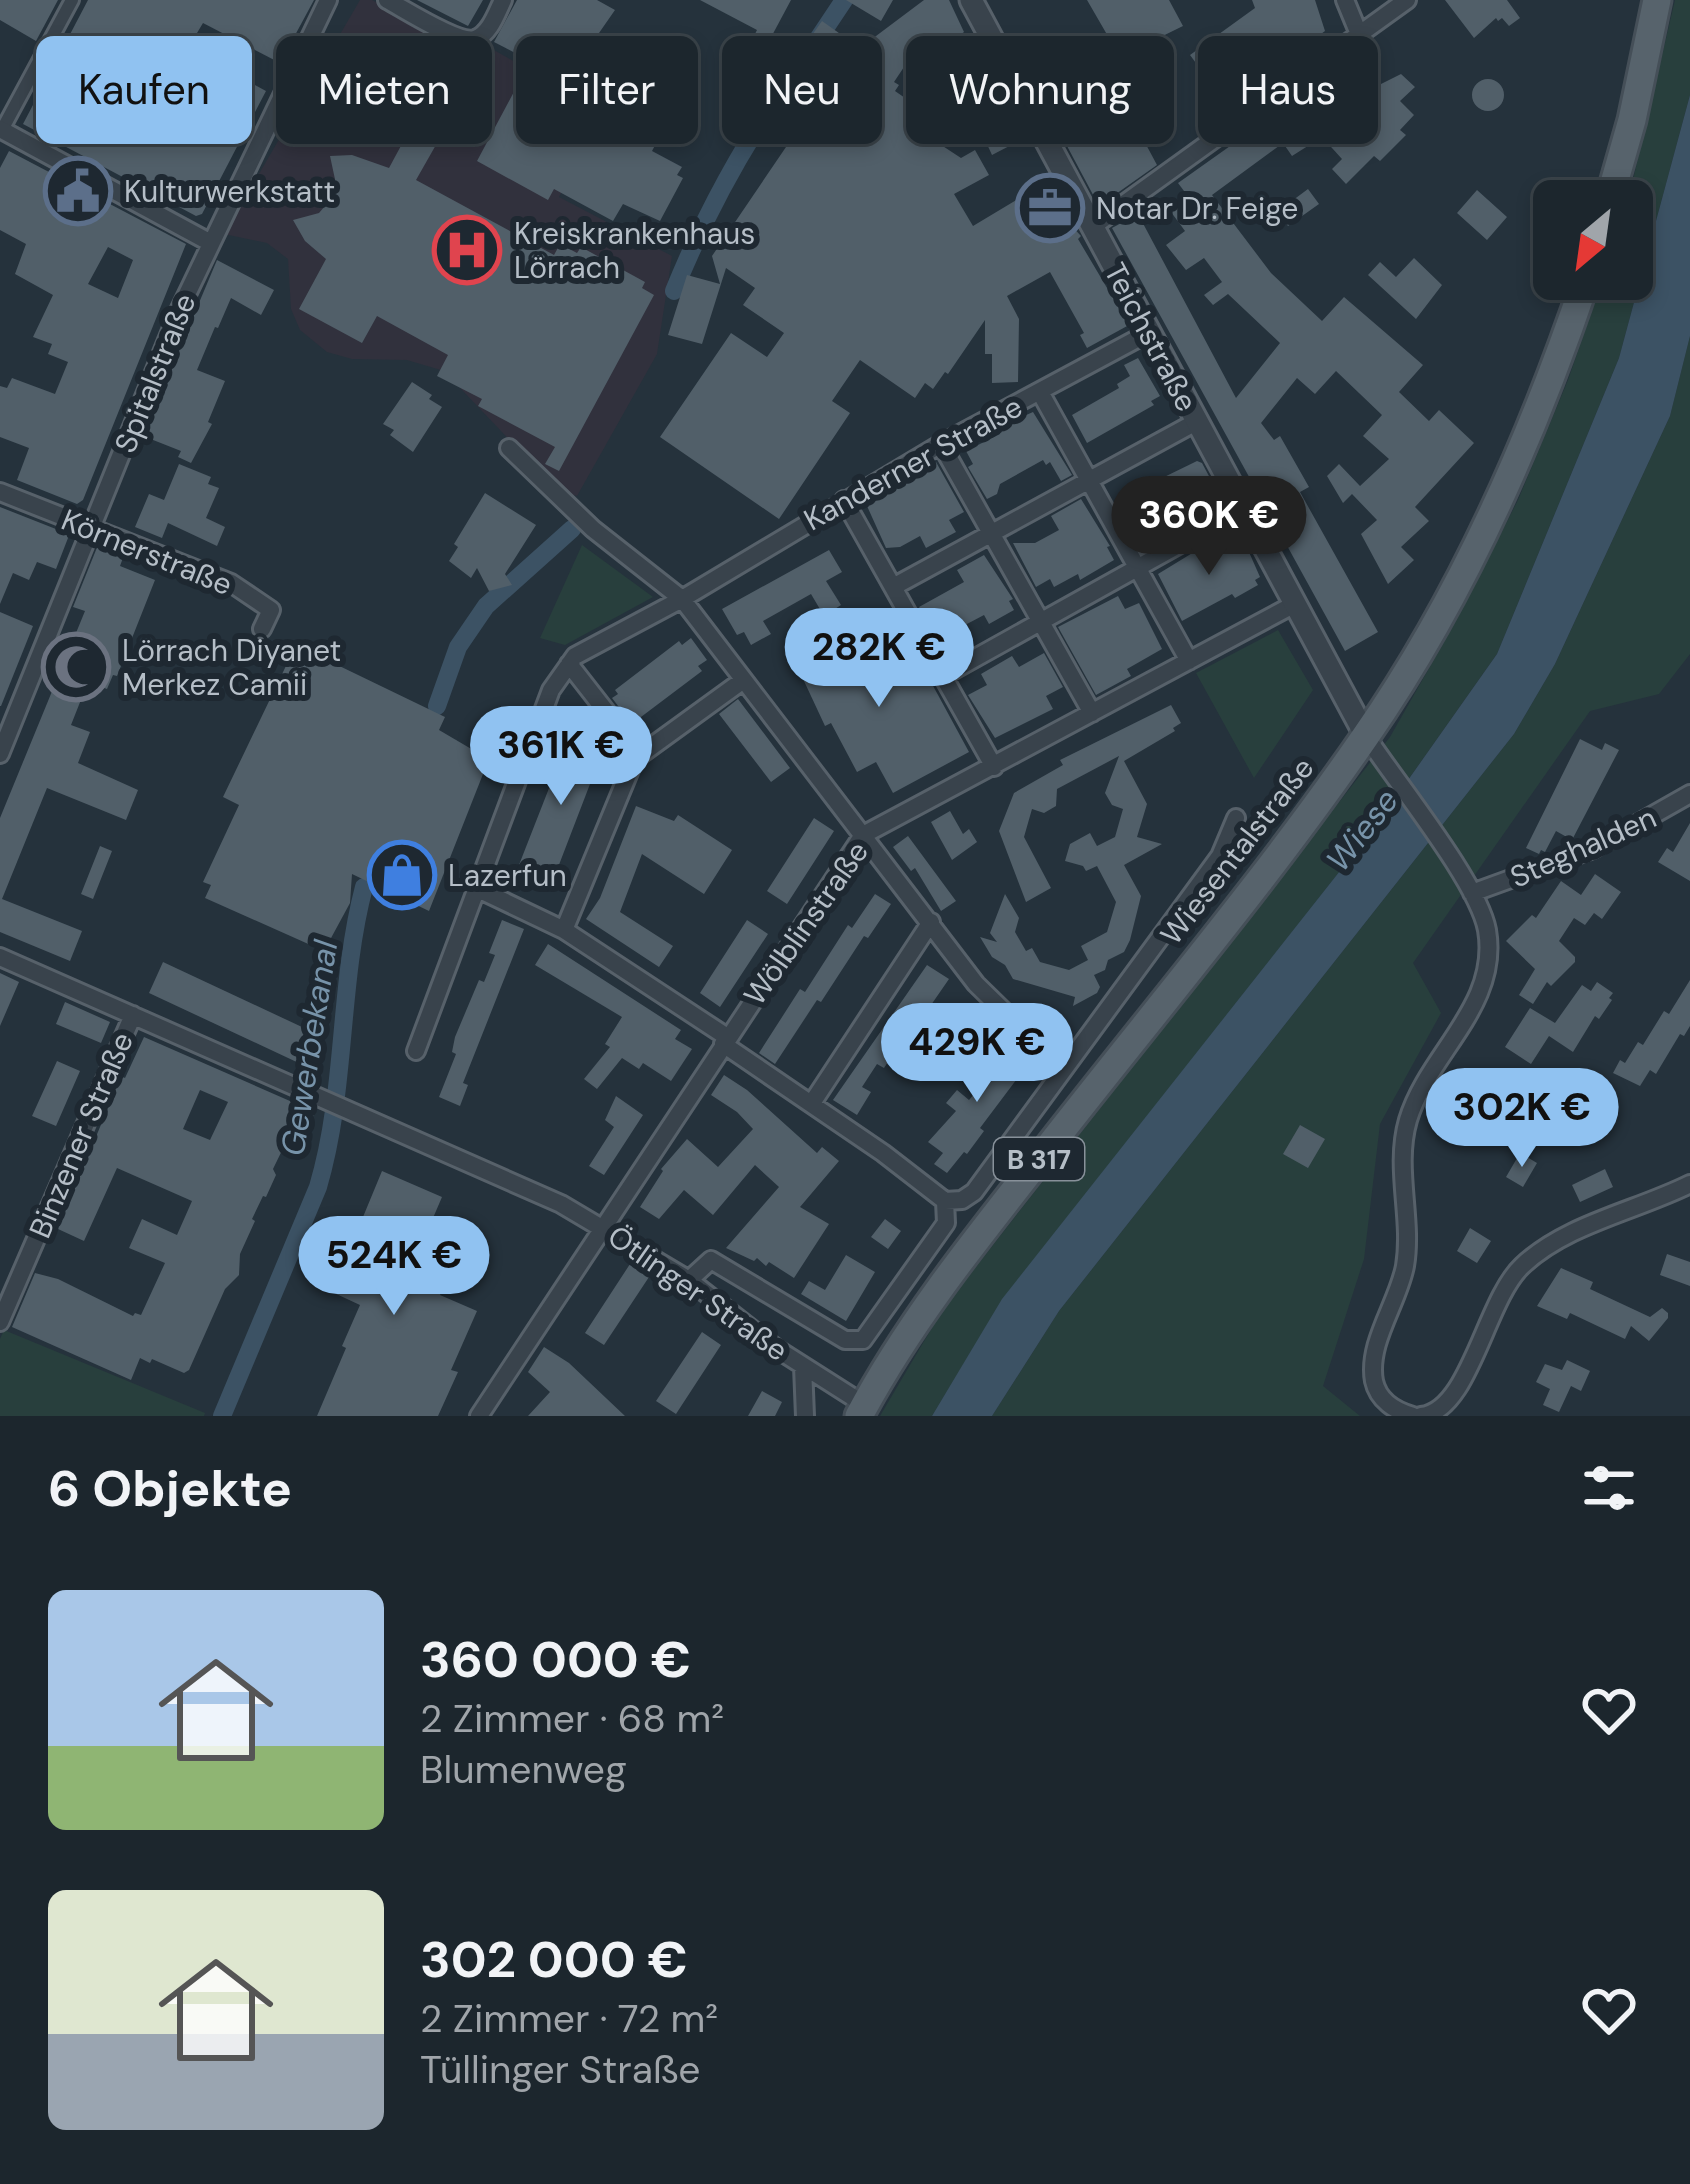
<!DOCTYPE html>
<html lang="de">
<meta charset="utf-8">
<style>
:root{--surface:#1c262d;--page:#293239;--text:#f1f3f6;--muted:#a0a5aa;--line:#3a4349;--accent:#90c2f1}
body{margin:0;font-family:"DM Sans",sans-serif;background:var(--page);color:var(--text);height:100vh;display:flex;flex-direction:column;font-size:45px;white-space:nowrap}
*{box-sizing:border-box;margin:0}
p{font-size:39px;color:var(--muted)}
.icon{flex:none;width:66px;height:66px;fill:none;stroke:currentColor;stroke-width:2;stroke-linecap:round;stroke-linejoin:round}
.map{position:relative;height:1416px;overflow:hidden}
.panel{display:flex;flex-direction:column;background:var(--surface);flex:1}
.panel>*{flex:none}
.guide{position:absolute;left:36px;top:36px;width:1620px;height:108px;display:flex;gap:24px}
.needle{width:78px;rotate:209deg}
.buttons{position:absolute;left:1533px;top:180px;display:grid;gap:24px}
.buttons a{display:grid;place-items:center;width:120px;height:120px;border-radius:18px;background:var(--surface);box-shadow:0 6px 18px #0003,0 0 0 3px var(--line);font-size:60px}
.price{position:absolute;translate:-50% -102px;padding:0 27px;border-radius:42px;background:var(--accent);color:#111;font-size:39px;line-height:78px;filter:drop-shadow(0 3px 6px #0008)}
.price::after{content:'';position:absolute;left:50%;top:72px;width:36px;height:27px;margin-left:-18px;background:inherit;clip-path:polygon(0 0,100% 0,50% 100%)}
.price.selected{background:#222;color:#fff}
ul{padding:0;list-style:none}
li{display:flex;align-items:center;gap:36px;height:300px;padding:0 48px}
li span{display:grid;place-items:center;flex:none;width:336px;height:240px;border-radius:18px;color:#555}
li>.icon{margin-inline-start:auto}
span .icon{width:144px;height:144px;fill:#fffc;stroke-width:1}
li b{font-size:51px}
h2{display:flex;justify-content:space-between;align-items:center;height:144px;padding:0 48px;font-size:51px}
.tag{padding:0 42px;border-radius:18px;background:var(--surface);box-shadow:0 6px 18px #0003,0 0 0 3px var(--line);font-size:42px;line-height:108px}
.tag.selected{background:var(--accent);color:#111}
.map>svg:first-child{display:block}
</style>
<div class="map">
<svg width="1690" height="1416" viewBox="0 0 1690 1416">
<rect width="100%" height="100%" fill="#25323c"/>
<path fill="#31313d" d="M360 0H372L461 46 481 43 606 112 559 197 672 256 657 354 577 496 558 491 444 371 407 360 352 359 327 352 300 330 291 309 288 259 267 243 224 234Z"/>
<path fill="#283f3d" d="M1675 0H1690V95L1619 358 1497 654 1377 824 1003 1299 932 1416H880L943 1309 1390 737 1457 619 1518 500 1568 380 1603 279H1632V201H1628Z
M1690 336V654L1659 694 1590 711 1413 963 1441 1013 1380 1124 1364 1259 1323 1386 1360 1416H992L1059 1311 1514 734 1555 664 1670 416Z
M582 545 653 597 565 645 540 638Z
M1278 630 1313 690 1254 778 1196 673Z
M4 1330 205 1413 204 1416H0V1339Z"/>
<path fill="#3c5264" d="M1690 95V336L1670 416 1555 664 1514 734 1059 1311 992 1416H932L1002 1299 1377 824 1497 654 1619 358Z"/>
<g fill="none" stroke-linecap="round" stroke-linejoin="round">
<path stroke="#3c5264" stroke-width="18" d="M816 42 844 0
M674 291C704 217 743 145 789 80
M437 706 458 647 486 606 572 529
M222 1416 318 1187C347 1089 338 986 364 887"/>
</g>
<path fill="#515f69" fill-rule="evenodd" d="M0 0H58L36 41 0 20Z
M88 0H314L280 63 203 23 170 78 134 60 116 95 127 98 109 132 129 141 144 140 146 130 168 141 195 89 200 91 215 63 266 91 202 214 196 216 23 124Z
M417 0H483L468 26Z
M517 0H597L615 10 583 56 548 37 545 43 532 35 521 56 494 42Z
M700 0H791L768 43 793 62 822 21 860 48 924 0H949L964 32 937 53 955 74 938 87 912 55 894 82 899 85 895 91 941 123 929 137 961 158 975 150 989 175 954 194 973 226 1043 184 1045 187 1052 183 1072 220 1068 222 1081 236 1078 239 1129 325 1087 348 1080 335 1084 333 1050 272 1007 296 1019 319 1018 382 992 383V354H985V320L948 374 945 372 933 389 925 383 915 398 860 360 832 401 850 413 779 519 660 437 731 333 767 357 784 333 743 305 755 288 726 268 702 344 668 335 687 275 720 284 712 256 786 147 770 136 790 108 738 68 757 30Z
M846 0H893L881 21Z
M1087 0H1169L1183 26 1120 57Z
M1252 0H1315L1325 31 1226 104 1190 55 1255 8Z
M1445 0H1507L1520 18 1509 26 1502 18 1498 21 1496 18 1474 38Z
M368 38 473 95 453 133 445 129 416 180 554 255 560 244 577 253 581 247 645 282 642 288 654 295 559 471 545 464 555 447 478 406 482 399 437 376 448 355 377 316 362 343 299 309 326 259 305 241 293 220 319 213 331 199 336 184 330 156 352 155 389 168 417 116 347 79Z
M652 46 677 59 672 67 678 71 655 114 668 121 652 151 682 167 677 175 683 178 660 221 623 204 613 221 554 189 548 200 477 161 516 88 601 135 641 51 648 54Z
M1351 67 1363 74 1373 88 1401 74 1415 87 1400 101 1414 115 1400 130 1406 135 1380 161 1374 156 1346 184 1332 169 1342 159 1322 137 1292 156 1283 143 1212 195 1271 273 1322 321 1344 297 1423 365 1399 392 1429 421 1439 410 1474 443 1415 507 1429 521 1401 547 1414 560 1388 584 1361 534 1377 520 1352 494 1343 503 1327 476 1339 464 1360 486 1389 459 1363 436 1382 415 1336 371 1315 394 1297 378 1261 423 1274 440 1280 436 1309 487 1300 492 1378 632 1345 651 1112 228 1138 214 1236 398 1280 343 1228 294 1213 305 1204 295 1222 282 1204 258 1186 270 1166 245 1185 231 1171 212 1190 199 1178 183 1275 114 1279 119Z
M994 75 1014 114 1008 118 1019 141 992 155 963 92Z
M1472 95a16 16 0 1 1 32 0a16 16 0 1 1-32 0Z
M1119 97 1124 107 1132 103 1148 134 1142 137 1157 165 1099 206 1051 116 1063 109 1079 134 1103 121 1096 100Z
M9 151 186 244 83 500 77 504 17 480 29 448 0 437V386L7 388 12 378 55 394 68 362 48 354 52 344 33 337 53 295 15 274 26 244 0 230V168ZM108 247 133 260 118 298 88 284Z
M1308 189 1319 204 1288 226 1277 212Z
M1477 190 1507 217 1487 240 1457 213Z
M1414 258 1442 285 1416 319 1368 275 1380 262 1396 277Z
M217 260 274 290 261 315 231 298 218 328 215 327 197 370 225 381 208 422 212 424 191 463 178 457 181 451 143 436Z
M1138 358 1160 396 1151 401 1154 405 1087 443 1072 415 1119 388 1117 384 1130 376 1124 365Z
M412 382 432 395 429 399 442 407 413 452 390 435 394 430 383 424Z
M1033 412 1072 475 1061 481 1050 462 1046 465 1043 460 1000 484 997 494 987 499 968 467 973 464 966 451 1000 434 997 428Z
M1197 461 1202 463 1210 478 1202 488 1214 510 1194 522 1184 505 1156 520 1165 538 1153 545 1144 527 1133 533 1115 501Z
M936 462 964 512 949 520 956 532 926 548 920 536 900 547 886 548 867 506Z
M179 464 211 477 208 484 219 488 206 518 225 527 217 546 168 523 162 538 135 527 149 494 164 500Z
M485 493 536 525 505 574 512 585 489 591 477 568 471 578 449 561 458 547 454 544Z
M1081 499 1110 546 1107 547 1114 560 1080 580 1078 574 1054 587 1050 579 1036 587 1013 543H1035L1059 530 1051 516Z
M0 507 66 533 68 538 56 569 37 562 29 580 13 573 0 604Z
M1212 541 1220 555 1245 543 1260 577 1255 580 1258 585 1235 598 1232 594 1182 621 1158 574Z
M98 545 124 555 120 566 155 580 117 676 113 675 107 689 88 682 71 725 90 732 78 763 138 790 126 820 47 788 2 899 82 931 70 961 0 932V818L85 611 73 607Z
M829 550 842 572 826 581 841 605 824 616 811 594 763 621 771 634 751 645 744 632 737 635 722 609Z
M984 555 1013 599 1009 601 1014 610 989 624 984 615 948 634 958 653 948 659 919 607 964 582 957 570Z
M1118 596 1125 609 1139 603 1162 649 1127 669 1131 676 1096 695 1058 627Z
M0 612 33 626 1 706H0Z
M840 624 852 647 860 643 881 680 919 660 969 752 893 793 876 762 857 772 831 723 825 726 790 651Z
M691 638 707 660 698 666 702 671 637 720 634 715 628 719 612 698 618 694 615 690 679 641 682 645Z
M296 645 445 717 439 730 485 757 481 767 485 769 429 911 352 874 350 903 324 951 205 898 211 885 203 882 239 805 223 797Z
M1044 653 1063 687 1046 696 1053 709 995 738 968 695 987 685 981 674 1012 656 1019 667Z
M738 699 790 768 771 782 719 714Z
M1171 705 1181 723 1173 728 1175 731 1124 761 1147 804 1137 837 1162 844 1124 865 1141 896 1130 940 1124 952 1108 960 1105 970 1094 975 1100 987 1097 993 1073 1006 1075 997 1013 979 1005 965 992 957 980 937 997 942 990 933 1005 894 1019 918 1015 932 1026 951 1032 948 1040 962 1069 970 1088 960 1081 946 1107 932 1116 902 1097 866 1086 871 1083 866 1065 861 1070 844 1090 833 1097 846 1115 837 1123 809 1112 805 1105 793 1119 756 1057 789 1056 806 1044 813 1032 809 1024 837 1051 888 1026 902 999 831 1014 793 1063 765 1060 760Z
M580 723 605 732 601 743 605 745 552 883 547 881 543 892 517 882 522 871 517 870 571 732 576 734Z
M1580 739 1602 750 1605 743 1619 750 1572 840 1556 831 1545 852 1541 850 1539 854 1526 848Z
M636 806 674 821 678 815 732 850 704 894 642 854 620 912 673 946 659 967 586 919 600 898Z
M950 811 963 834 969 829 977 842 952 860 931 822Z
M814 818 834 831 787 904 767 891Z
M1690 823V881L1658 862 1667 848 1673 852Z
M908 836 956 901 941 911 915 868 911 871 893 847Z
M100 846 112 851 93 899 81 894Z
M1595 874 1621 892 1602 919 1594 913 1585 925 1574 918 1559 941 1575 957V962L1551 986 1547 982 1533 1004 1519 995 1535 969 1506 941 1532 915 1536 918 1561 881 1581 895Z
M875 894 891 904 868 938 864 936 821 1002 817 1000 775 1064 759 1053 800 989 805 992 848 925 852 928Z
M502 920 524 929 463 1083 468 1085 460 1106 439 1097 456 1054 452 1052 455 1037 479 980 484 982 495 955 489 953Z
M747 920 768 934 720 1007 700 993Z
M548 944 681 1030 675 1039 692 1049 671 1081 643 1063 639 1069 622 1058 597 1089 584 1079 610 1047 605 1044 622 1017 535 965Z
M163 962 317 1034 303 1065 149 993Z
M927 965 949 979 902 1047 899 1045 884 1068 877 1064 862 1087 871 1092 857 1115 833 1100Z
M0 973 19 982 0 1026Z
M1690 980V1026L1684 1036 1680 1034 1656 1074 1650 1070 1640 1086 1613 1073 1620 1060 1625 1063 1638 1042 1643 1045 1664 1011 1669 1014Z
M1597 982 1613 993 1609 998 1612 1000 1599 1019 1595 1016 1573 1052 1549 1036 1531 1064 1505 1047 1530 1008 1555 1023 1582 985 1591 991Z
M65 1002 110 1022 101 1043 56 1024Z
M960 1023 971 1032 936 1078 926 1066Z
M144 1037 315 1112 304 1136 292 1130 273 1169 276 1175 266 1197 263 1196 252 1219 255 1221 240 1254 239 1275 225 1289 189 1370 184 1373 152 1359 150 1363 140 1358 131 1380 12 1327 35 1273 58 1279 133 1316 135 1313 141 1315 165 1263 129 1248 142 1219 177 1235 192 1201 117 1168 84 1241 58 1229 121 1076 125 1078ZM200 1090 228 1102 210 1140 183 1129Z
M998 1040 1029 1063 980 1128 984 1131 967 1154 964 1152 947 1173 934 1164 943 1153 928 1142 956 1111 946 1103 957 1090 969 1100 986 1080 974 1069Z
M57 1061 80 1071 56 1126 32 1116Z
M724 1075 747 1090 817 1153 822 1147 839 1161 800 1207 829 1224 794 1278 769 1262 766 1266 757 1258 754 1261 726 1248 779 1187 755 1165 713 1215 684 1190 659 1219 640 1207 663 1171 661 1169 687 1139 718 1167 753 1129 737 1112 711 1095Z
M616 1096 643 1115 604 1175 589 1166 614 1127 605 1120Z
M1545 1104 1563 1116 1552 1135 1533 1123Z
M1300 1125 1325 1139 1308 1168 1283 1154Z
M1520 1153 1537 1163 1523 1187 1506 1177Z
M1605 1169 1613 1187 1580 1202 1572 1185Z
M382 1171 442 1197 430 1225 411 1217 387 1272 442 1290 440 1295 477 1311 451 1370 458 1372 438 1416H317L346 1348 342 1346 360 1305 332 1292Z
M885 1219 901 1231 888 1249 871 1237Z
M1470 1228 1491 1241 1477 1263 1457 1251Z
M1667 1254 1690 1262V1286L1660 1275Z
M846 1255 875 1272 846 1321 801 1294 809 1281 825 1290Z
M630 1264 649 1277 604 1345 585 1333Z
M1561 1268 1593 1282 1590 1289 1650 1317 1662 1308 1668 1313V1318L1649 1341 1631 1326 1625 1339 1570 1313 1567 1319 1537 1306Z
M702 1332 721 1345 676 1414 656 1401Z
M544 1347 569 1363 625 1416H528L550 1392 528 1372Z
M1567 1360 1590 1371 1581 1391 1571 1386 1559 1412 1543 1405 1550 1389 1536 1382 1545 1364 1562 1370Z
M762 1391 782 1402 775 1416H748Z"/>
<g fill="none" stroke-linecap="round" stroke-linejoin="round">
<defs>
<path id="pedestrian" d="M2 130 72 0"/>
<path id="minor" d="M387 0C404 9 458 44 475 39 490 34 497 12 503 0
M1345 0 1359 34
M0 129 209 242
M1092 227 1407 0
M1040 392 1189 661
M941 444 1092 713
M509 448 593 529 682 599 976 984 1063 1069
M0 492 231 583 271 610 262 629
M844 500 994 767
M893 587 1196 422
M569 664 640 755
M943 676 1243 509
M1366 736C1396 782 1478 882 1487 930 1500 1006 1428 1053 1408 1120 1394 1168 1413 1218 1405 1266 1398 1303 1367 1343 1374 1381 1378 1400 1395 1411 1413 1416
M0 754 178 313 328 0
M476 888 564 930 727 1037
M1472 893 1593 849 1690 794
M564 930 632 765 640 755 742 681
M0 957 561 1204 689 1280 777 1349 865 1405
M723 1044 883 1153 945 1201
M416 1051 551 690 575 656 682 599 941 444 1148 333
M812 1103 931 922
M689 1280 711 1260 845 1340H863L946 1223 945 1201 962 1200 974 1192 1220 856 1236 818
M0 1322 133 1015
M803 1366 805 1416
M479 1416 863 835 1293 605
M1421 1416C1470 1411 1485 1301 1522 1266 1566 1224 1636 1211 1690 1184"/>
<path id="tertiary" d="M971 0 1366 736"/>
<path id="primary" d="M1609 201 1632 120 1657 0
M859 1416C910 1320 981 1233 1048 1148 1154 1012 1267 879 1365 737 1462 598 1532 439 1586 279"/>
</defs>
<use href="#pedestrian" stroke="#57616a" stroke-width="18"/>
<use href="#minor" stroke="#57616a" stroke-width="22"/>
<use href="#tertiary" stroke="#57616a" stroke-width="27"/>
<use href="#primary" stroke="#454f58" stroke-width="33"/>
<use href="#pedestrian" stroke="#39434c" stroke-width="12"/>
<use href="#minor" stroke="#39434c" stroke-width="16"/>
<use href="#tertiary" stroke="#39434c" stroke-width="21"/>
<use href="#primary" stroke="#57636c" stroke-width="27"/>
</g>
<defs>
<symbol id="civic-ring" viewBox="-11 -11 22 22"><circle r="9.5" fill="#1e2831" stroke="#5c6f8a" stroke-width="1.5"/><path d="M-.6-6.5H3V-4.5H.6V-3L4-1V1h2V6H-6V1h2V-1L-.6-3ZM-1.2 2.5V6h2.4V2.5Z" fill="#5c6f8a"/></symbol>
<symbol id="office-ring" viewBox="-11 -11 22 22"><circle r="9.5" fill="#1e2831" stroke="#5c6f8a" stroke-width="1.5"/><path d="M-6-3h4V-5.5h4V-3h4V5H-6ZM-1-4.5V-3h2v-1.5ZM-6 0V1H6V0Z" fill="#5c6f8a"/></symbol>
<symbol id="hospital-ring" viewBox="-11 -11 22 22"><circle r="9.5" fill="#1e2831" stroke="#e0444e" stroke-width="1.5"/><path d="M-5-5h3v3.5h4V-5h3V5h-3V1.5h-4V5h-3Z" fill="#e0444e"/></symbol>
<symbol id="mosque-ring" viewBox="-11 -11 22 22"><circle r="9.5" fill="#1e2831" stroke="#6b7280" stroke-width="1.5"/><path d="M3.5-4.9A6 6 0 1 0 3.5 4.9A5 5 0 1 1 3.5-4.9Z" fill="#6b7280"/></symbol>
<symbol id="shop-ring" viewBox="-11 -11 22 22"><circle r="9.5" fill="#1e2831" stroke="#3f7fe0" stroke-width="1.5"/><path d="M-5-2.5h2.3a2.7 3.5 0 0 1 5.4 0H5L5.5 6h-11ZM-1.5-2.5h3a1.5 2.3 0 0 0-3 0Z" fill="#3f7fe0"/></symbol>
</defs>
<g fill-rule="evenodd">
<use href="#civic-ring" x="40" y="153" width="76" height="76"/>
<use href="#office-ring" x="1012" y="170" width="76" height="76"/>
<use href="#hospital-ring" x="429" y="212" width="76" height="76"/>
<use href="#mosque-ring" x="38" y="629" width="76" height="76"/>
<use href="#shop-ring" x="364" y="837" width="76" height="76"/>
</g>
<g text-anchor="middle" dominant-baseline="central" stroke-width="12" stroke-linejoin="round" paint-order="stroke">
<rect fill="#1e2831" stroke="#88919a" stroke-width="3" x="994" y="1138" width="90" height="42" rx="9"/>
<g font-size="27" font-weight="bold" fill="#b5bec7">
<text x="1039" y="1159">B 317</text>
</g>
<g font-size="30" fill="#b5bec7" stroke="#1e2831" text-anchor="start">
<text x="124" y="191">Kulturwerkstatt</text>
<text x="1096" y="208">Notar Dr. Feige</text>
<text x="514" y="233">Kreiskrankenhaus<tspan x="514" dy="34">Lörrach</tspan></text>
<text x="122" y="650">Lörrach Diyanet<tspan x="122" dy="34">Merkez Camii</tspan></text>
<text x="448" y="875">Lazerfun</text>
</g>
<g font-size="30" fill="#b5bec7" stroke="#1e2831">
<text transform="translate(1151 337) rotate(62)">Teichstraße</text>
<text transform="translate(155 373) rotate(-68)">Spitalstraße</text>
<text transform="translate(913 463) rotate(-29)">Kanderner Straße</text>
<text transform="translate(147 552) rotate(22)">Körnerstraße</text>
<text transform="translate(1583 847) rotate(-24)">Steghalden</text>
<text transform="translate(1237 851) rotate(-52)">Wiesentalstraße</text>
<text transform="translate(806 923) rotate(-55)">Wölblinstraße</text>
<text transform="translate(81 1135) rotate(-67)">Binzener Straße</text>
<text transform="translate(698 1293) rotate(35)">Ötlinger Straße</text>
</g>
<g font-size="33" font-style="italic" fill="#7793a9" stroke="#1e2831">
<text transform="translate(1362 830) rotate(-52)">Wiese</text>
<text transform="translate(309 1048) rotate(-81)">Gewerbekanal</text>
</g>
</g>
</svg>
<div class="buttons">
<a><svg class="needle" viewBox="-14 -14 28 28"><path d="M0-13l5 13h-10z" fill="#e53935"/><path d="M0 13l5-13h-10z" fill="#a0a5aa"/></svg></a>
</div>
<b class="price selected" style="left:1209px;top:578px">360K €</b>
<b class="price" style="left:879px;top:710px">282K €</b>
<b class="price" style="left:561px;top:808px">361K €</b>
<b class="price" style="left:977px;top:1105px">429K €</b>
<b class="price" style="left:1522px;top:1170px">302K €</b>
<b class="price" style="left:394px;top:1318px">524K €</b>
<div class="guide">
<a class="tag selected">Kaufen</a>
<a class="tag">Mieten</a>
<a class="tag">Filter</a>
<a class="tag">Neu</a>
<a class="tag">Wohnung</a>
<a class="tag">Haus</a>
</div>
</div>
<section class="panel">
<h2>6 Objekte<svg class="icon" aria-label="filters" viewBox="0 0 24 24"><path d="M4 7h16M4 17h16"/><circle cx="9" cy="7" r="2"/><circle cx="15" cy="17" r="2"/></svg></h2>
<ul>
<li><span style="background:linear-gradient(#a9c7e8 65%,#8fb573 0)"><svg class="icon" aria-label="home" viewBox="0 0 24 24"><path d="M3 11l9-7 9 7M6 9v11h12V9"/></svg></span><div><b>360 000 €</b><p>2 Zimmer · 68 m²</p><p>Blumenweg</p></div><svg class="icon" aria-label="heart" viewBox="0 0 24 24"><path d="M12 20l-8-8c-3-5 5-10 8-4 3-6 11-1 8 4z"/></svg></li>
<li><span style="background:linear-gradient(#dfe7d0 60%,#9aa5b1 0)"><svg class="icon" aria-label="home" viewBox="0 0 24 24"><path d="M3 11l9-7 9 7M6 9v11h12V9"/></svg></span><div><b>302 000 €</b><p>2 Zimmer · 72 m²</p><p>Tüllinger Straße</p></div><svg class="icon" aria-label="heart" viewBox="0 0 24 24"><path d="M12 20l-8-8c-3-5 5-10 8-4 3-6 11-1 8 4z"/></svg></li>
</ul>
</section>
